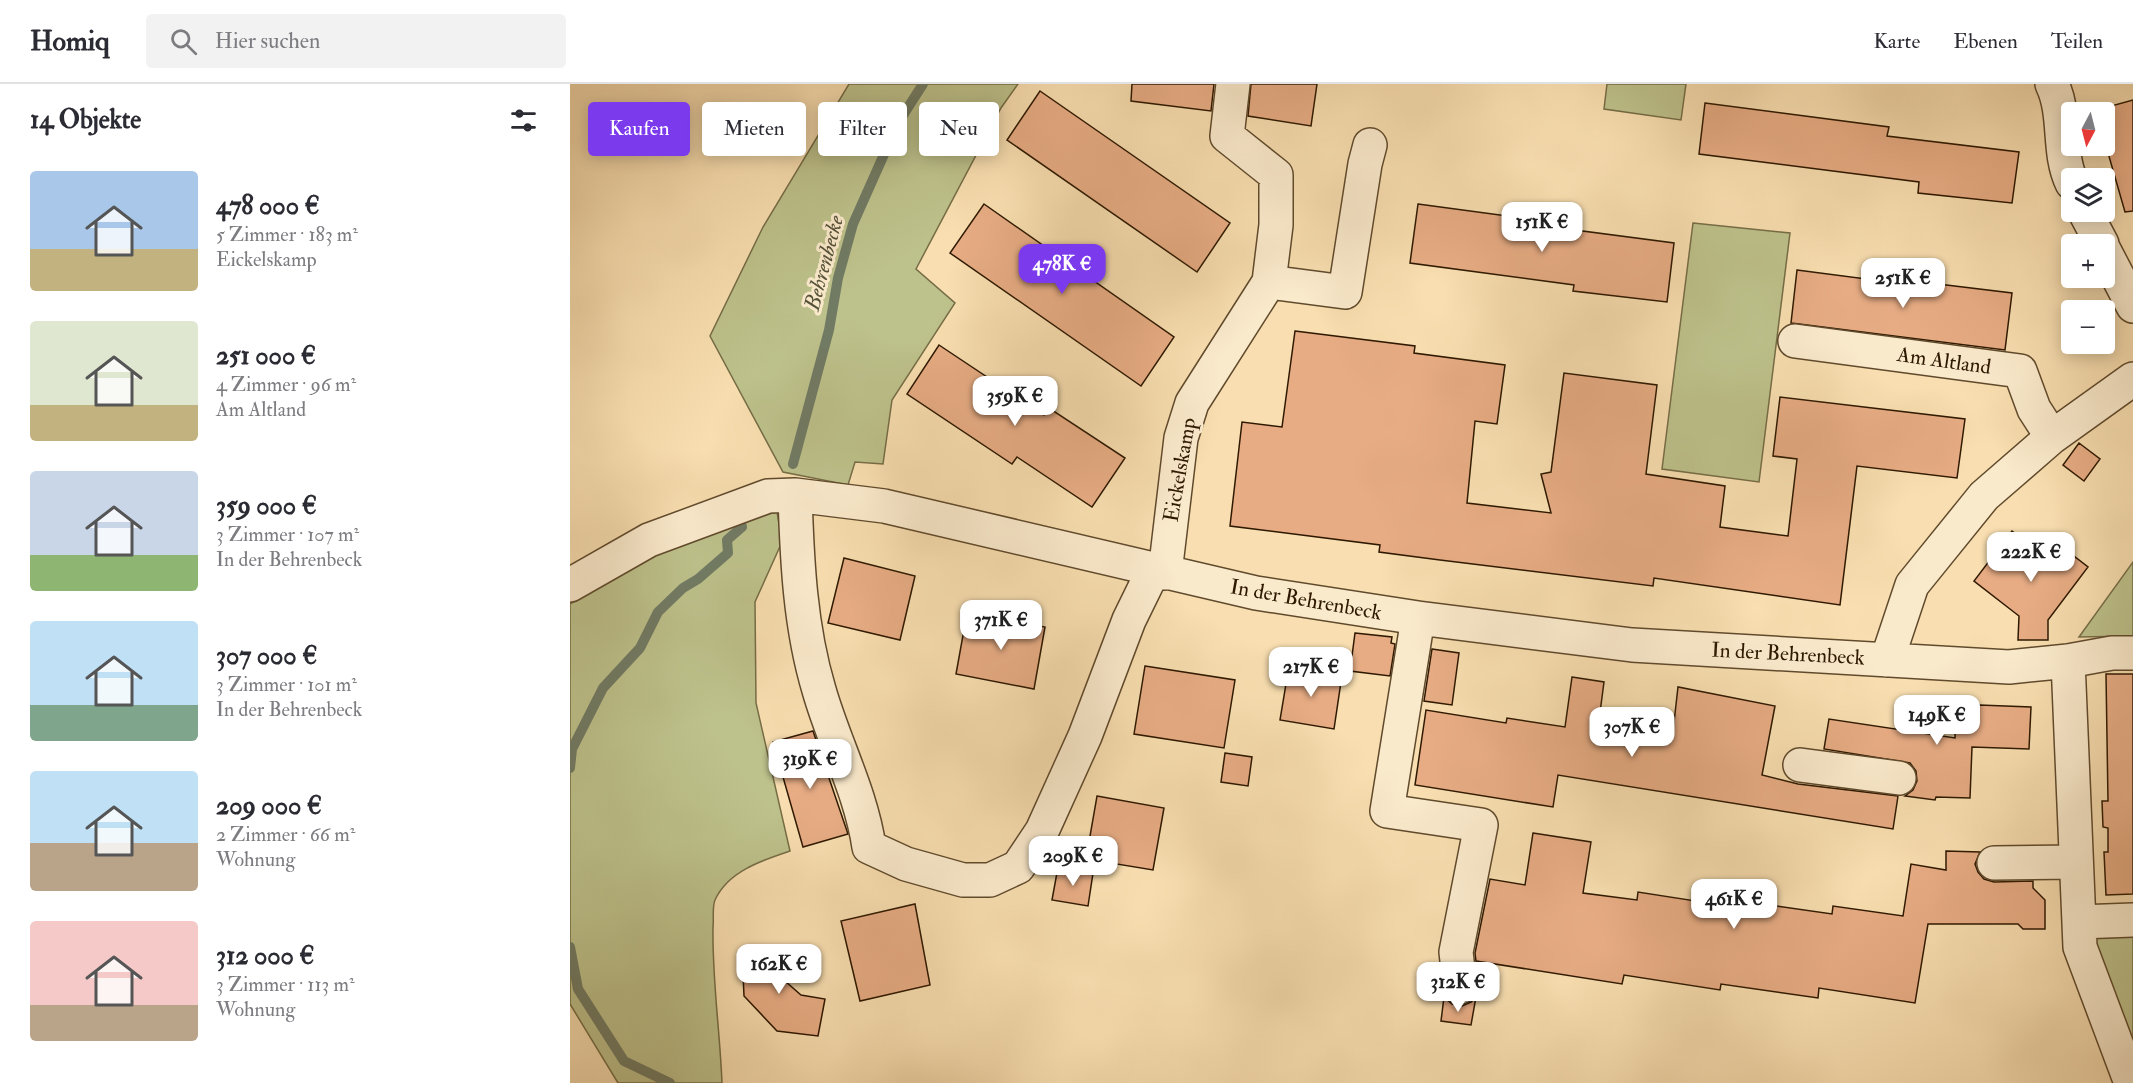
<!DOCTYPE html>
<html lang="de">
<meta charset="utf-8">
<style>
:root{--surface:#fff;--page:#f2f2f3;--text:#2b2b33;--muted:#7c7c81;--line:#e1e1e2;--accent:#7c3aed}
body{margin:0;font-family:"IM FELL Double Pica",serif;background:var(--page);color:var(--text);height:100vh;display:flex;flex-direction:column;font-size:22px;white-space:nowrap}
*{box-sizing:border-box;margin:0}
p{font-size:20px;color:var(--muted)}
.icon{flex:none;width:33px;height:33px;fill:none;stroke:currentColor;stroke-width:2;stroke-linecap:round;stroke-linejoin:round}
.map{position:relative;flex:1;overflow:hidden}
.drawer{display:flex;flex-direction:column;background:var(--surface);width:570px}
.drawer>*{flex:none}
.top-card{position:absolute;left:18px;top:18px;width:570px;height:54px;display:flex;gap:12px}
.needle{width:39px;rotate:187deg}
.controls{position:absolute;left:1491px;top:18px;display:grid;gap:12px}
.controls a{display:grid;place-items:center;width:54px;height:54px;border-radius:6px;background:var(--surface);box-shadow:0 3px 15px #0003;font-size:30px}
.price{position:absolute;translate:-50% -51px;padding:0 14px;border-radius:12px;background:#fff;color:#222;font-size:20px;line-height:39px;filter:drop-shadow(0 2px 3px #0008)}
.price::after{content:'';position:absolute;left:50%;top:36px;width:18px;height:14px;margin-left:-9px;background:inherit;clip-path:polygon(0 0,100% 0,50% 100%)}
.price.selected{background:var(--accent);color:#fff}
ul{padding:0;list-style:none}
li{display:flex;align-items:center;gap:18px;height:150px;padding:0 30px}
li span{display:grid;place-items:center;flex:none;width:168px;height:120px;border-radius:6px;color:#555}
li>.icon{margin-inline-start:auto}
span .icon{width:72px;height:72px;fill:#fffc;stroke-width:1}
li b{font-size:26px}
h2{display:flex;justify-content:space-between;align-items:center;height:72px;padding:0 30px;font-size:26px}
.tag{padding:0 21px;border-radius:6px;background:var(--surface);box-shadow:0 3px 15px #0003;font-size:21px;line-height:54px}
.tag.selected{background:var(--accent);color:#fff}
header{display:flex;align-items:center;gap:36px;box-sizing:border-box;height:84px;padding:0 30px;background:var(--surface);border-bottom:2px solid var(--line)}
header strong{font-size:28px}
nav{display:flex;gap:33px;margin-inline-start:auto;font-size:21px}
.search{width:420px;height:54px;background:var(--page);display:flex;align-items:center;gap:15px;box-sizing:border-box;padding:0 21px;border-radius:6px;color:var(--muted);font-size:22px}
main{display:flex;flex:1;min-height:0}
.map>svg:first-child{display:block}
</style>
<header>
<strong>Homiq</strong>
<div class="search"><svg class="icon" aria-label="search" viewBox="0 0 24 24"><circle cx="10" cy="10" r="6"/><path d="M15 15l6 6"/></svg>Hier suchen</div>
<nav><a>Karte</a><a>Ebenen</a><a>Teilen</a></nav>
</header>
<main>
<section class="drawer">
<h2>14 Objekte<svg class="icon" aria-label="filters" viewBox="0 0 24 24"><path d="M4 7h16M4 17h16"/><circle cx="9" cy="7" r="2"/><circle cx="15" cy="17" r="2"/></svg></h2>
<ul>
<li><span style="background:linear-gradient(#a9c7e8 65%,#c2b280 0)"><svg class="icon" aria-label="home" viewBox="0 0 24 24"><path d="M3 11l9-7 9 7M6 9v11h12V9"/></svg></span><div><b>478 000 €</b><p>5 Zimmer · 183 m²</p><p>Eickelskamp</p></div></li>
<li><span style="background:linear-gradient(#dfe7d0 70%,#c2b280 0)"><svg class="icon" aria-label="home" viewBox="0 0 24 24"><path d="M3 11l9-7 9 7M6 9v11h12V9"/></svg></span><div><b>251 000 €</b><p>4 Zimmer · 96 m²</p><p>Am Altland</p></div></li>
<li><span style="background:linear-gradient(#c9d6e8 70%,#8fb573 0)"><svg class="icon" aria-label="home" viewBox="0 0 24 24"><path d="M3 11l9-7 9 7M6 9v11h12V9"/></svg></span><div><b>359 000 €</b><p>3 Zimmer · 107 m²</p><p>In der Behrenbeck</p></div></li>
<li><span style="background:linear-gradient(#bfe0f5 70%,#7fa58c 0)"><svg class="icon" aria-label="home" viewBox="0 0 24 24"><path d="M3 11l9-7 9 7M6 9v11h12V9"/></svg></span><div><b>307 000 €</b><p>3 Zimmer · 101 m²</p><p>In der Behrenbeck</p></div></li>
<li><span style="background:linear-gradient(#bfe0f5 60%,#b9a48a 0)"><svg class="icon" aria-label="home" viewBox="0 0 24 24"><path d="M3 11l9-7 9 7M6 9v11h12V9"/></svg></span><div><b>209 000 €</b><p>2 Zimmer · 66 m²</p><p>Wohnung</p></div></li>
<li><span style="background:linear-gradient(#f6c9c9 70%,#b9a48a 0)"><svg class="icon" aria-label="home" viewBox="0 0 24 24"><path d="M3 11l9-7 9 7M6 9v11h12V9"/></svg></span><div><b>312 000 €</b><p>3 Zimmer · 113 m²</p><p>Wohnung</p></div></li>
</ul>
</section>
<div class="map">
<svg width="1563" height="999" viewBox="0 0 1563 999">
<rect width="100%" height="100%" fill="#f8deb0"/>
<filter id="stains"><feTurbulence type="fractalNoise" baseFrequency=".00333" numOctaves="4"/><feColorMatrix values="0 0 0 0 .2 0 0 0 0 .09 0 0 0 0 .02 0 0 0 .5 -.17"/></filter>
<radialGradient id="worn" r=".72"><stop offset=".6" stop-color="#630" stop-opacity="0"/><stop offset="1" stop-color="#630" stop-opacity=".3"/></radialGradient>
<path fill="#bdc18b" stroke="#766d46" stroke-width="1.5" d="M279 0H448L431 24 346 185 385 219 322 316 313 380 285 378 278 401 213 388 140 252 193 143Z
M1037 0H1116L1111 36 1034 25Z
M1123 139 1220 149 1189 398 1092 385Z
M207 428 212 458 185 518 186 619 220 767C193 776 158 787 145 816 142 823 144 835 143 843 142 895 150 947 152 999H48L0 920V520L77 474 159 437Z
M1563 478V552L1509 553Z
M1563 848V984L1515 849Z"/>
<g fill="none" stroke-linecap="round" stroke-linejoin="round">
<path stroke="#717b64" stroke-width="10" d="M223 380 259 246 268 194 283 140 328 39 353 0
M0 684 2 665 33 604 70 564 88 528 113 504 128 495 158 469 157 456 172 443 169 431
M0 863 8 905 54 977 100 999"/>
</g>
<path fill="#e7ac84" stroke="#2e1900" stroke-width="1.5" d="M562 0H644L641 27 561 17Z
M681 0H747L741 42 678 32Z
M470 7 660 139 627 188 437 56Z
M1563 16V127L1555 128 1534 55V24Z
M1135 19 1319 43 1317 52 1449 68 1442 119 1348 109 1349 98 1129 70Z
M414 120 604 253 571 302 380 169Z
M848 120 967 136V141L1104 159 1097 218 1003 207 1004 201 840 179Z
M1227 186 1319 198V194L1442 209 1435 266 1221 239Z
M725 247 845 262 844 269 935 281 927 340 905 337 897 419 981 429 971 390 981 388 994 289 1087 301 1076 390 1155 402 1150 443 1218 452 1227 375 1203 372 1210 313 1395 335 1387 394 1287 382 1270 521 1084 494 1083 502 870 476 809 468 810 461 660 442 672 338 712 343Z
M369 261 474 331 479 324 555 374 522 423 447 373 442 380 337 310Z
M1509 359 1530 375 1514 397 1493 381Z
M1442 447 1476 473 1487 459 1518 483 1478 536V556H1448L1449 532 1404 497Z
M274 474 345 492 330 556 258 539Z
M397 529 475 543 464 605 386 590Z
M785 549 822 553 821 559 825 560 820 592 780 587Z
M862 565 889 569 882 621 854 617Z
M575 582 665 596 654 664 564 650Z
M719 582 772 591 764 645 710 636Z
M1536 590H1563V810L1536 811 1534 768H1538V744L1533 743 1532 717H1538Z
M1002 593 1034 598 1028 644 1102 656 1108 603 1205 622 1192 691 1228 700 1328 712 1323 745 988 691 983 723 845 701 856 626 936 639 937 634 995 643Z
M1409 621 1461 623 1459 665 1402 663 1400 714 1366 713 1365 716 1335 712 1343 706 1347 697 1346 687 1340 679 1254 665 1259 635 1385 654 1386 623 1409 624Z
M243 647 278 750 233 763 203 658Z
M655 669 682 673 678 702 651 698Z
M527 712 594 724 583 786 516 775Z
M963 749 1021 758 1013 809 1067 816 1068 808 1164 823 1165 816 1262 830 1263 822 1333 832 1341 780 1376 786V767L1410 768 1405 780 1408 788 1414 795 1424 798 1463 797V804L1475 816V845H1453L1448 840H1358L1345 919 1249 904 1248 914 1151 900 1150 906 1054 891 1052 900 906 877 905 869 920 795 955 801Z
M488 783 523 789 518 822 482 816Z
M345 820 360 901 290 917 271 837Z
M172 867 215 869V897L231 911 255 915 248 952 207 947 174 912Z
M874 913 882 920 892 922 901 918 906 913 901 941 871 937Z"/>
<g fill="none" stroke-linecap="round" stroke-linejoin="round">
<defs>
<path id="minor" d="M1482 0C1497 31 1487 68 1502 99
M1515 128 1532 160
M1534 166 1563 222
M699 198 775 208 795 80 800 61
M1225 257 1450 287 1464 325 1482 353
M225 411C227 476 230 543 249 606 264 659 291 708 299 763L336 780 393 796H420L448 783 472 747 515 652 559 536 583 487
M595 489 611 354 622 319 699 198 706 141V91L657 52 663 0
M0 501 79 456 198 412 225 411 314 422 686 509 848 534 1062 561 1439 583 1498 577 1542 569H1563
M848 534 817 727 911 741 886 868 890 903
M1317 576 1342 501 1414 412 1482 353 1563 295
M1498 577 1510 863 1561 999
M1230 681 1329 694
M1424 779 1506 778
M1509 838 1563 836"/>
</defs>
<use href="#minor" stroke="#604a2c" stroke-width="36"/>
<use href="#minor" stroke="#faeacc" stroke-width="33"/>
</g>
<g text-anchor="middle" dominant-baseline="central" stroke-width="6" stroke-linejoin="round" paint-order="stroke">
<g font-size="21" fill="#2e1900" stroke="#faeacc">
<text transform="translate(1374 277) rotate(8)">Am Altland</text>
<text transform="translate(610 386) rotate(-80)">Eickelskamp</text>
<text transform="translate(736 516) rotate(10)">In der Behrenbeck</text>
<text transform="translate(1218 570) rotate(3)">In der Behrenbeck</text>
</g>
<g font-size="22" font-style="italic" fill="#55523a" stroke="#faeacc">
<text transform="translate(254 179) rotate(-75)">Behrenbecke</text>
</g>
</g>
<rect width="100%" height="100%" filter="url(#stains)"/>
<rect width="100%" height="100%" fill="url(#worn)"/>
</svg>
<div class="controls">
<a><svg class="needle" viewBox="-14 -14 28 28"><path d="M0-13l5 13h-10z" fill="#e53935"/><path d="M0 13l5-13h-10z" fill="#7c7c81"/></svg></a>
<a><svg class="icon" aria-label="layers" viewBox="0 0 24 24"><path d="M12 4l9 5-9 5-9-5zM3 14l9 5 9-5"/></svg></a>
<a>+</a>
<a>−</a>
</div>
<b class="price" style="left:972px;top:169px">151K €</b>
<b class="price selected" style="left:492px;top:211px">478K €</b>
<b class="price" style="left:1333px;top:225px">251K €</b>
<b class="price" style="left:445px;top:343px">359K €</b>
<b class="price" style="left:1461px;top:499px">222K €</b>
<b class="price" style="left:431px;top:567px">371K €</b>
<b class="price" style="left:741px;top:614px">217K €</b>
<b class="price" style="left:1367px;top:662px">149K €</b>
<b class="price" style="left:1062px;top:674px">307K €</b>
<b class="price" style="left:240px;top:706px">319K €</b>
<b class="price" style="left:503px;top:803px">209K €</b>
<b class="price" style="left:1164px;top:846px">461K €</b>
<b class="price" style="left:209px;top:911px">162K €</b>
<b class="price" style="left:888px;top:929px">312K €</b>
<div class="top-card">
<a class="tag selected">Kaufen</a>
<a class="tag">Mieten</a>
<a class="tag">Filter</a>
<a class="tag">Neu</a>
</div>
</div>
</main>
